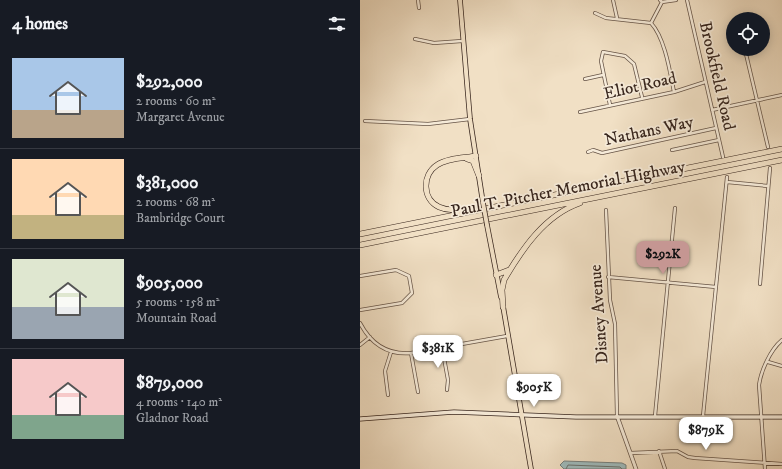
<!DOCTYPE html>
<meta charset="utf-8">
<style>
:root{--surface:#171b24;--page:#242831;--text:#f1f3f6;--muted:#9ea1a6;--line:#363941;--accent:#c59692}
body{margin:0;font-family:"IM FELL DW Pica",serif;background:var(--page);color:var(--text);height:100vh;display:flex;flex-direction:column;font-size:15px;white-space:nowrap}
*{box-sizing:border-box;margin:0}
p{font-size:13px;color:var(--muted)}
.icon{flex:none;width:22px;height:22px;fill:none;stroke:currentColor;stroke-width:2;stroke-linecap:round;stroke-linejoin:round}
.map{position:relative;flex:1;overflow:hidden}
.details{display:flex;flex-direction:column;background:var(--surface);width:360px}
.details>*{flex:none}
.fabs{position:absolute;left:366px;top:12px;display:grid;gap:8px}
.fabs a{display:grid;place-items:center;width:44px;height:44px;border-radius:50%;background:var(--surface);box-shadow:0 2px 10px #0003;font-size:20px}
.price{position:absolute;translate:-50% -34px;padding:0 9px;border-radius:8px;background:#fff;color:#222;font-size:13px;line-height:26px;filter:drop-shadow(0 1px 2px #0008)}
.price::after{content:'';position:absolute;left:50%;top:24px;width:12px;height:9px;margin-left:-6px;background:inherit;clip-path:polygon(0 0,100% 0,50% 100%)}
.price.current{background:var(--accent);color:#111}
ul{padding:0;list-style:none}
li{display:flex;align-items:center;gap:12px;height:100px;padding:0 12px}
li+li{border-top:1px solid var(--line)}
li span{display:grid;place-items:center;flex:none;width:112px;height:80px;border-radius:0px;color:#555}
li>.icon{margin-inline-start:auto}
span .icon{width:48px;height:48px;fill:#fffc;stroke-width:1}
li b{font-size:17px}
h2{display:flex;justify-content:space-between;align-items:center;height:48px;padding:0 12px;font-size:17px}
main{display:flex;flex:1;min-height:0}
.map>svg:first-child{display:block}
</style>
<main>
<section class="details">
<h2>4 homes<svg class="icon" aria-label="filters" viewBox="0 0 24 24"><path d="M4 7h16M4 17h16"/><circle cx="9" cy="7" r="2"/><circle cx="15" cy="17" r="2"/></svg></h2>
<ul>
<li><span style="background:linear-gradient(#a9c7e8 65%,#b9a48a 0)"><svg class="icon" aria-label="home" viewBox="0 0 24 24"><path d="M3 11l9-7 9 7M6 9v11h12V9"/></svg></span><div><b>$292,000</b><p>2 rooms · 60 m²</p><p>Margaret Avenue</p></div></li>
<li><span style="background:linear-gradient(#ffd9b3 70%,#c2b280 0)"><svg class="icon" aria-label="home" viewBox="0 0 24 24"><path d="M3 11l9-7 9 7M6 9v11h12V9"/></svg></span><div><b>$381,000</b><p>2 rooms · 68 m²</p><p>Bambridge Court</p></div></li>
<li><span style="background:linear-gradient(#dfe7d0 60%,#9aa5b1 0)"><svg class="icon" aria-label="home" viewBox="0 0 24 24"><path d="M3 11l9-7 9 7M6 9v11h12V9"/></svg></span><div><b>$905,000</b><p>5 rooms · 158 m²</p><p>Mountain Road</p></div></li>
<li><span style="background:linear-gradient(#f6c9c9 70%,#7fa58c 0)"><svg class="icon" aria-label="home" viewBox="0 0 24 24"><path d="M3 11l9-7 9 7M6 9v11h12V9"/></svg></span><div><b>$879,000</b><p>4 rooms · 140 m²</p><p>Gladnor Road</p></div></li>
</ul>
</section>
<div class="map">
<svg width="422" height="469" viewBox="0 0 422 469">
<rect width="100%" height="100%" fill="#f1e0c5"/>
<filter id="stains"><feTurbulence type="fractalNoise" baseFrequency=".005" numOctaves="4"/><feColorMatrix values="0 0 0 0 .2 0 0 0 0 .09 0 0 0 0 .02 0 0 0 .5 -.17"/></filter>
<radialGradient id="worn" r=".72"><stop offset=".6" stop-color="#630" stop-opacity="0"/><stop offset="1" stop-color="#630" stop-opacity=".3"/></radialGradient>
<path fill="#9ebbbd" stroke="#757f7d" d="M204 461 262 463 266 465V469H204L200 465Z"/>
<g fill="none" stroke-linecap="round" stroke-linejoin="round">
<path stroke="#6a706d" stroke-width="1" d="M206 469 208 465 260 467 262 469"/>
<defs>
<path id="minor" d="M58 0 59 8
M253 0 257 18
M300 0 302 2 316 0
M327 0 363 157
M235 13 246 18 291 23C305 38 310 72 314 92
M291 23 302 2
M55 39 74 43 102 41
M388 49 386 54 408 147
M225 79 243 75
M250 105 241 61 243 52 265 56 274 64 282 97
M352 110 422 95
M220 112 314 92 345 82
M5 121 68 124 110 119
M312 150 359 140
M228 152 233 150 242 153 356 128
M367 182 408 186
M246 210 250 300 255 324 257 416
M0 276 36 270 49 276 52 293 42 303 0 310
M248 277 356 287
M400 284 410 168
M0 323C11 344 27 355 51 353L147 336
M0 345 10 337
M82 347 88 380 87 390
M51 353 58 392
M408 362 422 366
M28 395 25 371 31 352
M295 416 315 208
M343 416 367 177
M299 451 305 469
M271 453 317 451 328 457 335 458 422 464
M405 469 399 385C401 371 410 350 422 340"/>
<path id="tertiary" d="M257 416 276 469"/>
<path id="secondary" d="M0 419 94 412 216 417H422"/>
<path id="primary" d="M100 0 110 119 123 203
M127 225 141 297
M143 306 171 469"/>
<path id="motorway" d="M107 159 113 161 119 176
M106 209C97 210 88 211 79 207 62 199 62 175 77 165 87 158 104 158 116 156
M0 234 422 149
M0 245 422 160
M136 275 149 270
M143 307 142 290 144 280C162 249 185 215 220 203"/>
</defs>
<use href="#minor" stroke="#665447" stroke-width="4"/>
<use href="#tertiary" stroke="#665447" stroke-width="4.5"/>
<use href="#secondary" stroke="#37251d" stroke-width="5"/>
<use href="#primary" stroke="#37251d" stroke-width="5.5"/>
<use href="#motorway" stroke="#37251d" stroke-width="6"/>
<use href="#minor" stroke="#f6ebd9" stroke-width="2.5"/>
<use href="#tertiary" stroke="#f6ebd9" stroke-width="3"/>
<use href="#secondary" stroke="#f6ebd9" stroke-width="3.5"/>
<use href="#primary" stroke="#f1e0c5" stroke-width="4"/>
<use href="#motorway" stroke="#f1e0c5" stroke-width="5"/>
<defs>
<path id="primary-bridge" d="M123 203 127 225"/>
</defs>
<use href="#primary-bridge" stroke="#37251d" stroke-width="5.5" stroke-linecap="butt"/>
<use href="#primary-bridge" stroke="#f1e0c5" stroke-width="4"/>
</g>
<g text-anchor="middle" dominant-baseline="central" stroke-width="3.5" stroke-linejoin="round" paint-order="stroke">
<g font-size="17" fill="#37251d" stroke="#f6ebd9">
<text transform="translate(357 76) rotate(77)">Brookfield Road</text>
<text transform="translate(280 86) rotate(-13)">Eliot Road</text>
<text transform="translate(289 131) rotate(-12)">Nathans Way</text>
<text transform="translate(208 189) rotate(-11)">Paul T. Pitcher Memorial Highway</text>
<text transform="translate(239 314) rotate(-94)">Disney Avenue</text>
</g>
</g>
<rect width="100%" height="100%" filter="url(#stains)"/>
<rect width="100%" height="100%" fill="url(#worn)"/>
</svg>
<div class="fabs">
<a><svg class="icon" aria-label="locate" viewBox="0 0 24 24"><circle cx="12" cy="12" r="6"/><path d="M12 2v4M12 18v4M2 12h4M18 12h4"/></svg></a>
</div>
<b class="price current" style="left:303px;top:275px">$292K</b>
<b class="price" style="left:78px;top:369px">$381K</b>
<b class="price" style="left:174px;top:408px">$905K</b>
<b class="price" style="left:346px;top:451px">$879K</b>
</div>
</main>
